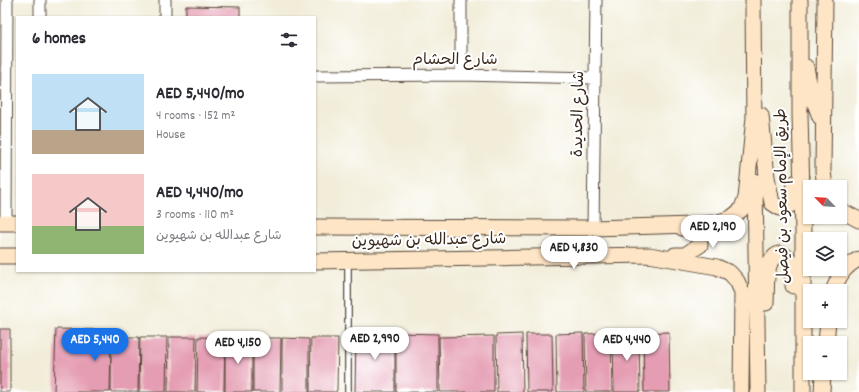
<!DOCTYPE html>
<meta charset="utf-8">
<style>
:root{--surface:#fff;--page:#f2f2f3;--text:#2b2b33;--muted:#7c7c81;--accent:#1a73e8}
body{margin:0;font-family:Dekko,"Playpen Sans Arabic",sans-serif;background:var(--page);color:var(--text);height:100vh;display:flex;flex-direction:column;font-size:15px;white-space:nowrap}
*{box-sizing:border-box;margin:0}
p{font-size:13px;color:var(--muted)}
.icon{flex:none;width:22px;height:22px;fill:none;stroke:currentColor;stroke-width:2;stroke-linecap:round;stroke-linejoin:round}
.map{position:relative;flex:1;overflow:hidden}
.side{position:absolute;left:16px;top:16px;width:300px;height:256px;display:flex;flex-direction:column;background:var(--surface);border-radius:0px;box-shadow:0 1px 3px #0004}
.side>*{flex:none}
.needle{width:26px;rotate:295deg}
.buttons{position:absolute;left:803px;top:180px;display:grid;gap:8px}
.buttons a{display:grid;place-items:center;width:44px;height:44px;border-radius:0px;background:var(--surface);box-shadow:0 1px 3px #0004;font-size:20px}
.price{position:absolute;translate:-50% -34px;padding:0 9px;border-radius:14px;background:#fff;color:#222;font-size:13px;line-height:26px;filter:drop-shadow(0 1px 2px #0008)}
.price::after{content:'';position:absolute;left:50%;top:24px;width:12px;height:9px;margin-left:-6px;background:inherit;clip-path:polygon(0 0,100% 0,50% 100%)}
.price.selected{background:var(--accent);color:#fff}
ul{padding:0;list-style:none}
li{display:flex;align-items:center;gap:12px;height:100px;padding:0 16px}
li span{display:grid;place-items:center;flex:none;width:112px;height:80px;border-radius:0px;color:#555}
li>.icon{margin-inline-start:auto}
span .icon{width:48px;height:48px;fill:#fffc;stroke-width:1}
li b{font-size:17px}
h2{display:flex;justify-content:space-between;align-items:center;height:48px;padding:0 16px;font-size:17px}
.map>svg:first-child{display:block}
</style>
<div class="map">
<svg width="859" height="392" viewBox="0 0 859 392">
<rect width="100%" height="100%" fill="#fff"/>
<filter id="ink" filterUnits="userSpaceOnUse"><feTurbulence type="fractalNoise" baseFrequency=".025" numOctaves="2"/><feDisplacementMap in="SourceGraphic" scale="8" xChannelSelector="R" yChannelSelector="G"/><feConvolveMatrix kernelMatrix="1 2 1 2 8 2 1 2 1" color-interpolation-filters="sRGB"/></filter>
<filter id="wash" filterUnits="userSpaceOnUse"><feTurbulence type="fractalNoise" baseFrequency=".012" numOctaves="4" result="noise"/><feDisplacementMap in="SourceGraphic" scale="16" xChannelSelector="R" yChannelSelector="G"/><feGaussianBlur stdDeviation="0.9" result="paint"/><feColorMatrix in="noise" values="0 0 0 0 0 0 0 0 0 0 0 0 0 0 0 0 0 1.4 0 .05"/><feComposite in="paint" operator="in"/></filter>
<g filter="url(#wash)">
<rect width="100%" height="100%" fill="#f2edd9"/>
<g id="blocks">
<path fill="#e59db3" d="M186 6 240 7V17H186Z
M0 329H10V392H0Z
M56 329 112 330V337H139L138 392H111V346L110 392H54Z
M356 330 395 331V392H355Z
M639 332 640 392H614L613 333Z
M669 332 670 392H644L643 333Z
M396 333 438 334V392H396Z
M583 333 584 392H557L556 334Z
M611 333 612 392H586L585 334Z
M522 334 523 392H497L496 335Z
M526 334H552L553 392H527Z
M494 336V392H440L439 337Z
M140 337H167L166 392H139Z
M169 337H196L195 392H168Z
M198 337 225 338 224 392H197Z
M225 338H252V392H225Z
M253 338H281L280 392H253Z
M282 338 309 339V392H282Z
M311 338H338L337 390 336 392H310Z"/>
</g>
</g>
<g filter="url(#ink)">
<use href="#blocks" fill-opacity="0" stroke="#56473a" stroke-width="1"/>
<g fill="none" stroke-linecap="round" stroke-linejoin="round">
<defs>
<path id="lane" d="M348 392V261"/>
<path id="street" d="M40 0V17
M165 0V17
M461 75V0
M315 76 461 75 595 78
M6 223 7 0
M593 228 596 0"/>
<path id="secondary" d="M753 0 754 127
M800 0V114L803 232V392
M825 0 823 171 825 187
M806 67 811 93 820 117
M761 115 767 177 772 203 780 208 790 205 792 202 794 183
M755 181 758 392
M840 210 859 220
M0 223H17
M315 227 593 228 692 225 715 223 731 218 741 210 746 198 754 117
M675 255H685L700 245V235L696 231 682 228
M0 256H17
M315 261 649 255 717 267 730 273 737 281 742 292 741 392
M833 291C839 276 844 266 859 259
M766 303C767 291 765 275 770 263 772 259 775 255 779 254 793 253 793 277 793 286
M826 343 828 321
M822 392 823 373"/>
</defs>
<use href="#lane" stroke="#56473a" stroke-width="8"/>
<use href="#street" stroke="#56473a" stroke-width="13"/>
<use href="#secondary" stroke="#56473a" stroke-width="17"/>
<use href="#lane" stroke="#fff" stroke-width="5.5"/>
<use href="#street" stroke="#fff" stroke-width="11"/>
<use href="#secondary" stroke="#fde5c5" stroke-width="15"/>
</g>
</g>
<g text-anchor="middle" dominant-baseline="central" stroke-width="4" stroke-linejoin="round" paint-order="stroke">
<g font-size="16" fill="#3b2a1e" stroke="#fff">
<text x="455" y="60">شارع الحشام</text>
<text transform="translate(579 114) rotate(-89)">شارع الحديدة</text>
<text transform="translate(783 196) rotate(-91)">طريق الإمام سعود بن فيصل</text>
<text transform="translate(429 241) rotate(-1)">شارع عبدالله بن شهيوين</text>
</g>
</g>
</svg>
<div class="buttons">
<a><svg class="needle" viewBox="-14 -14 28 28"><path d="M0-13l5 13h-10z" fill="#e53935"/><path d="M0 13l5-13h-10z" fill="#7c7c81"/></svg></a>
<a><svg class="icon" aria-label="layers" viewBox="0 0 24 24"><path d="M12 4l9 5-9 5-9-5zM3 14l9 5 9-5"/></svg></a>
<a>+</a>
<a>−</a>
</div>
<b class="price" style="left:713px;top:249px">AED 2,190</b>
<b class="price" style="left:574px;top:270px">AED 4,830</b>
<b class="price" style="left:375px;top:361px">AED 2,990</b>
<b class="price selected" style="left:95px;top:362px">AED 5,440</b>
<b class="price" style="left:627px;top:362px">AED 4,440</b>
<b class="price" style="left:238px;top:365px">AED 4,150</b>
<section class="side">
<h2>6 homes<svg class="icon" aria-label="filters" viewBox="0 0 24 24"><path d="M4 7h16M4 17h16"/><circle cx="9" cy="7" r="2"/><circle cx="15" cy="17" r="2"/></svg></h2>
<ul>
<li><span style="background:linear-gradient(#bfe0f5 70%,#b9a48a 0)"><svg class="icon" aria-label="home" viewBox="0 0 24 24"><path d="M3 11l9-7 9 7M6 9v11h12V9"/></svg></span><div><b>AED 5,440/mo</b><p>4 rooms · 152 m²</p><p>House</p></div></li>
<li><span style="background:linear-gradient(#f6c9c9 65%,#8fb573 0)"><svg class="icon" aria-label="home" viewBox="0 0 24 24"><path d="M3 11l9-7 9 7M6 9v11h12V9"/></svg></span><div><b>AED 4,440/mo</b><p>3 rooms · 110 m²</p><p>شارع عبدالله بن شهيوين</p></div></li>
</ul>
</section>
</div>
